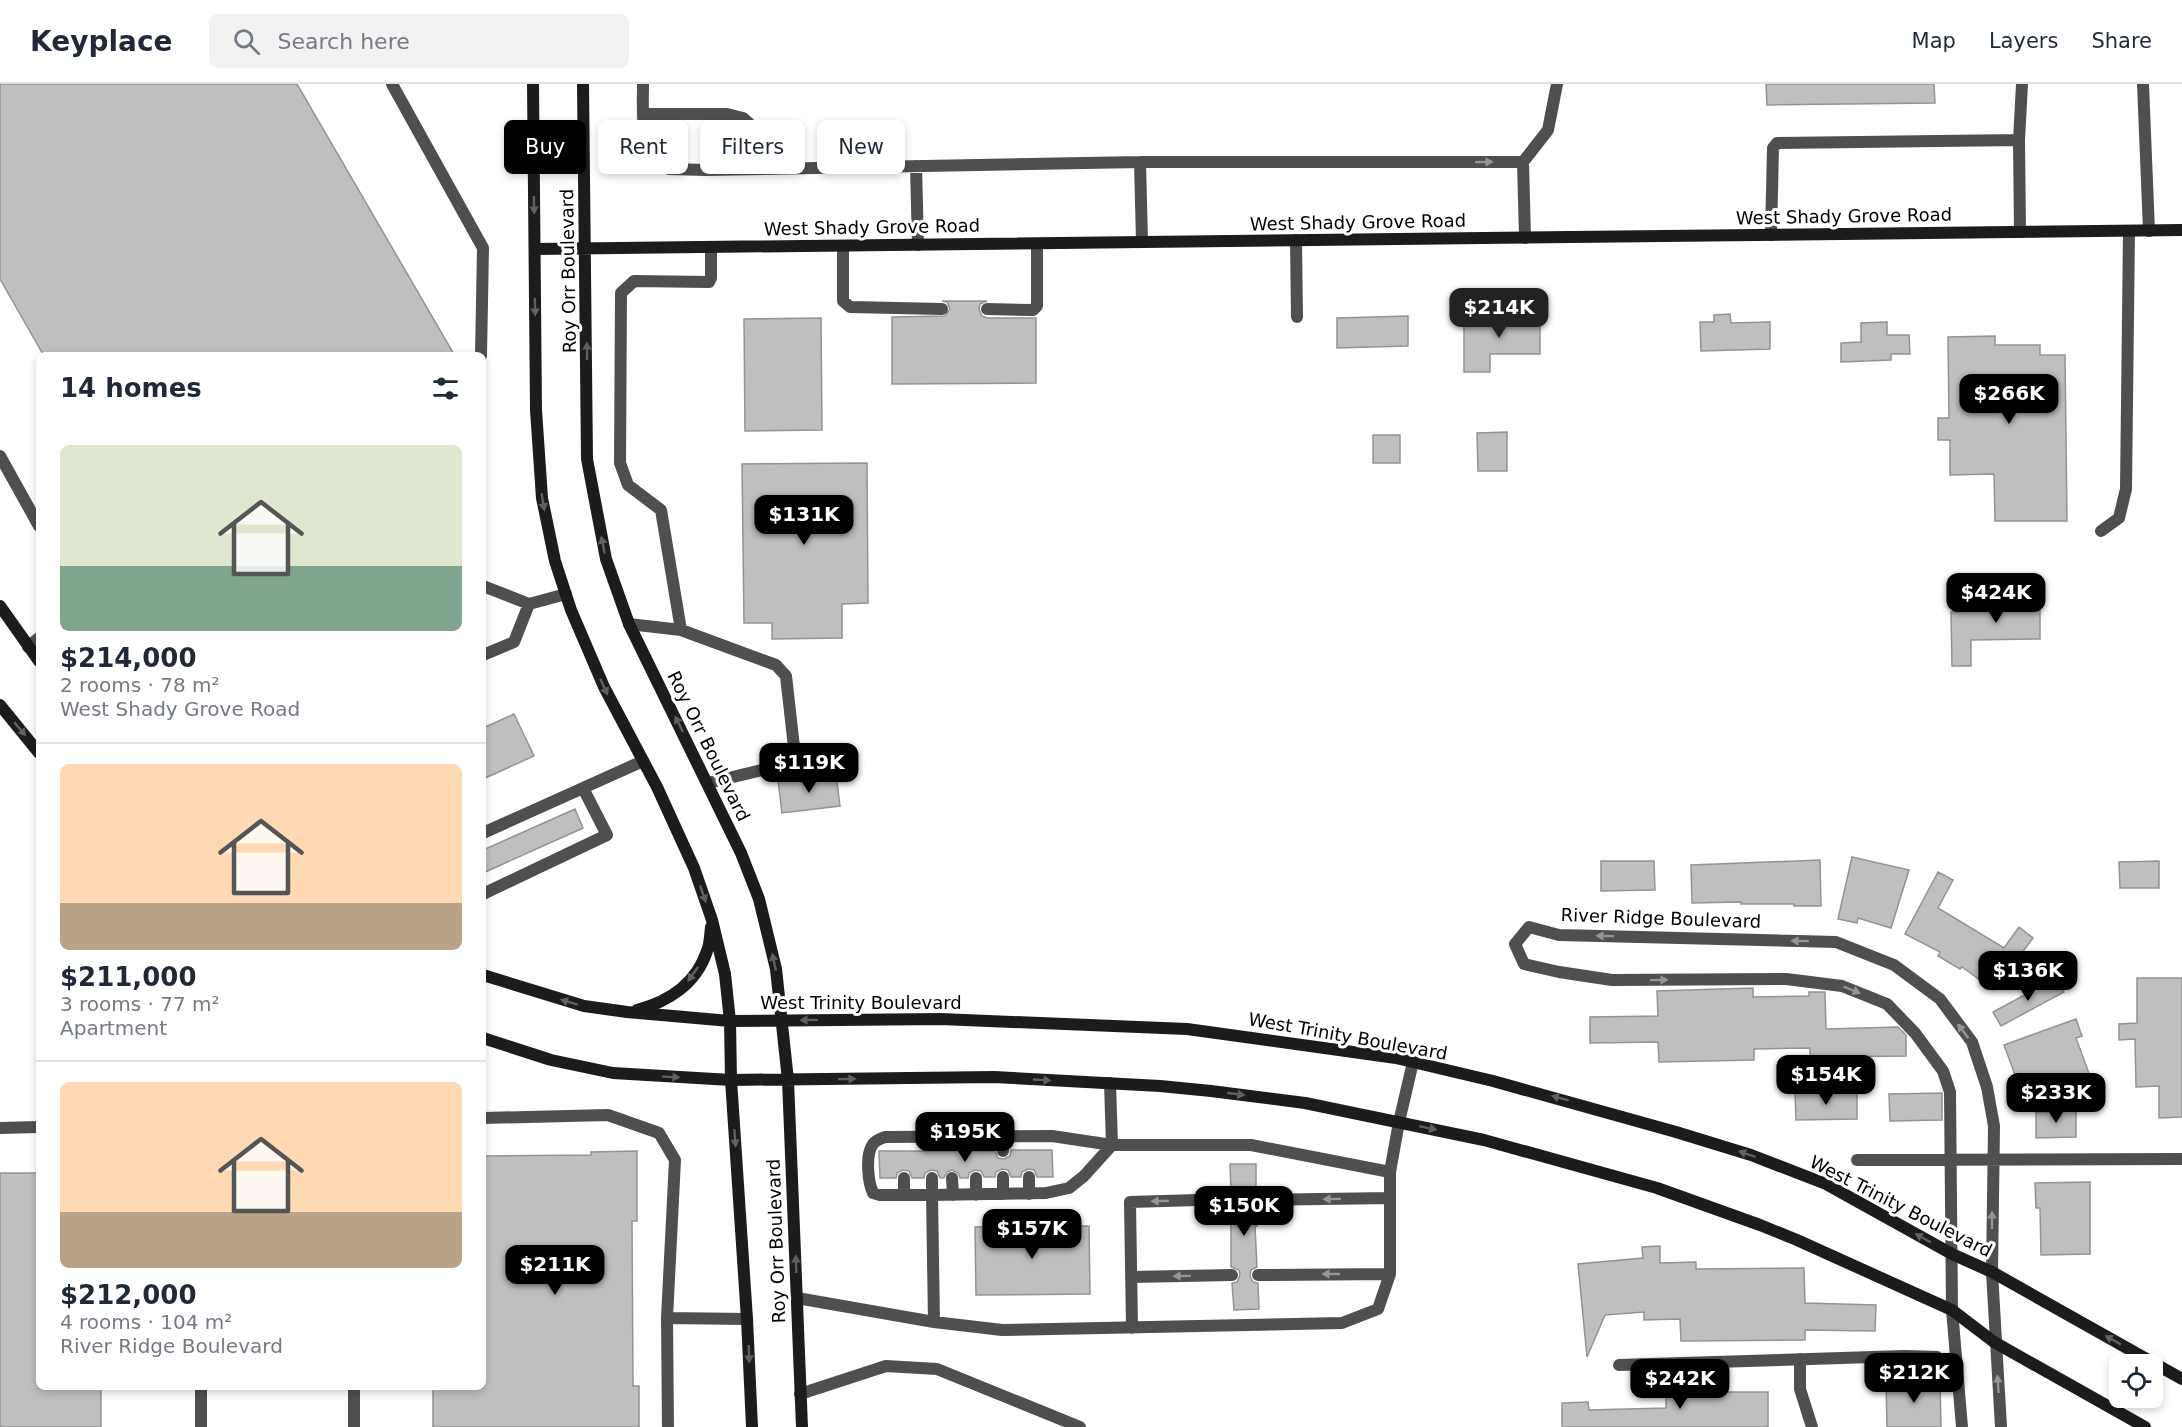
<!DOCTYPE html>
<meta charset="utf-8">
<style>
:root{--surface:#fff;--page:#f2f2f3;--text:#1f2937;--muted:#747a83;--line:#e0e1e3;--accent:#000}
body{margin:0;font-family:"DejaVu Sans",sans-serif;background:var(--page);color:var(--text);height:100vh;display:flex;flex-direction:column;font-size:22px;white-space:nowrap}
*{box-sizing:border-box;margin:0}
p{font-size:20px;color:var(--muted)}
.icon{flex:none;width:33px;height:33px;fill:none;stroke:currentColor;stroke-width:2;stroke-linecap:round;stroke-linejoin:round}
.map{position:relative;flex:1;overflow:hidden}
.side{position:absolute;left:36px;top:268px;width:450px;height:1038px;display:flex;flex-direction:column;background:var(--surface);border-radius:9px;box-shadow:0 3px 9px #0003}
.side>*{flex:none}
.hud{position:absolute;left:504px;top:36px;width:570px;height:54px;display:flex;gap:12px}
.fabs{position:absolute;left:2109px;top:1270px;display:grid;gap:12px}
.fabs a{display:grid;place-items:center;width:54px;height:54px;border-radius:9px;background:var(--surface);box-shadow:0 3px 9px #0003;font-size:30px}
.price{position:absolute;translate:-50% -51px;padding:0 14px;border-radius:12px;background:var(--accent);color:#fff;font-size:20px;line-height:39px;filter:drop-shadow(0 2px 3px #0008)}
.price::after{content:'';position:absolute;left:50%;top:36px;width:18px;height:14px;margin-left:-9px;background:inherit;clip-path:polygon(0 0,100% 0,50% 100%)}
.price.current{background:#222;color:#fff}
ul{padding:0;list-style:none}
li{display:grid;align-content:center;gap:12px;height:318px;padding:0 24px}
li+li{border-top:2px solid var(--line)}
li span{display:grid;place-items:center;height:186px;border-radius:9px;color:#555}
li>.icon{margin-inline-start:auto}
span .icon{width:108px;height:108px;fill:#fffc;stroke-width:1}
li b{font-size:26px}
h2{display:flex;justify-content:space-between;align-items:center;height:72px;padding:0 24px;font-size:26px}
.tag{padding:0 21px;border-radius:9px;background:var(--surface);box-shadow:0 3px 9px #0003;font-size:21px;line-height:54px}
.tag.current{background:var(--accent);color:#fff}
header{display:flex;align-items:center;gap:36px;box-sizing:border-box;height:84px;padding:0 30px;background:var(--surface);border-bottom:2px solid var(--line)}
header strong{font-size:28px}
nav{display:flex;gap:33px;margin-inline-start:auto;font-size:21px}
.search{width:420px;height:54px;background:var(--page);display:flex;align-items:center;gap:15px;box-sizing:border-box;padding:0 21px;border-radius:9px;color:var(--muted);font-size:22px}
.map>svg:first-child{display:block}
</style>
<header>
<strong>Keyplace</strong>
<div class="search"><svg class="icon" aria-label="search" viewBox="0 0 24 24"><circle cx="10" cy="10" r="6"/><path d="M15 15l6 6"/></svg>Search here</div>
<nav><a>Map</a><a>Layers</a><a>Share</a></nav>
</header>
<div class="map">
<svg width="2182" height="1343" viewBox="0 0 2182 1343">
<rect width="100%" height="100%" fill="#fff"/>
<path fill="#bfbfbf" stroke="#939393" stroke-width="1.5" d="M0 0H297L455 272H44L0 195Z
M1766 0H1934L1935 19 1767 21Z
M942 217H987L980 220 979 225 982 232 987 234H1036V299L892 300V233L945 232 950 225 947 218Z
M1730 230 1731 239 1770 238V265L1701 267 1700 238H1714V231Z
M1408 232V262L1337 264V234Z
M1464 232H1540V270H1490V288H1464Z
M821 234 822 346 745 347 744 235Z
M1887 238V251H1909L1910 270H1891V276L1841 278V259L1861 258V239Z
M1995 252V261H2040V271H2065L2067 437H1995L1994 390 1950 391V356H1938V334H1949L1948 253Z
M1507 348V387H1478L1477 349Z
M1373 351H1400V379H1373Z
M867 379 868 519 842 520V554L772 555V539H744L742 380Z
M2040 508V555L1971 556V582H1952L1951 528 1994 526V509Z
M514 630 534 672 483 695V644Z
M836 690 840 722 782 729 778 697Z
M575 725 583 744 483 789V766Z
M1852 773 1909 786 1891 844 1858 834 1857 839 1838 835Z
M1820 776 1821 822H1794V820H1741V818L1692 819 1691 781Z
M1601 777H1654L1655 806 1601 807Z
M2159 777V804H2120L2119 778Z
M1938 788 1953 796 1938 824 2004 864 2019 843 2033 854 1994 906 1962 883 1960 885 1938 872 1940 868 1905 850Z
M2056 894 2064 908 2001 942 1993 928Z
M2137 894H2182V1033L2159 1034V1002L2136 1003 2135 955 2119 956V940L2137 939Z
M1753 904V913L1809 912V908H1825L1826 945 1898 943 1906 951V972L1827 973V977H1810V964L1754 965V976L1659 978 1658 958 1590 959V933L1658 932 1657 907Z
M2076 935 2082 952 2076 954 2090 992 2024 1015 2004 961Z
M1857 1008V1035L1796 1036 1795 1009Z
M1942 1009V1036L1890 1037 1889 1010Z
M2076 1027V1053L2036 1054V1028Z
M1011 1066H1052L1053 1093H1037L1034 1086 1028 1085 1022 1088 1021 1093H1011L1008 1086 1002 1085 996 1088 995 1093H984L981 1087 975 1086 969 1089 968 1094H960L958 1089 952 1086 947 1088 944 1094H940L937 1087 931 1086 925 1089 924 1094H912L909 1087 903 1086 897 1089 896 1094H880L879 1067H995L998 1074 1004 1075 1010 1072Z
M637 1067V1137H632L633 1302H639V1343H433V1304H483V1072L591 1071V1068Z
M1230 1080H1256V1108L1252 1109 1249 1116 1250 1121 1257 1124V1142H1255L1257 1183 1251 1186 1250 1192 1253 1198 1258 1199 1259 1225 1234 1226 1232 1199 1237 1198 1240 1191 1239 1186 1231 1183V1123L1236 1122 1239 1115 1238 1110 1231 1107Z
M0 1089H39V1304H101V1343H0Z
M2090 1098V1170L2041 1171 2040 1124H2036L2035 1099Z
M1089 1142 1090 1210 976 1211 975 1143Z
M1660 1162V1179L1696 1178V1185L1804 1184 1805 1219 1876 1221 1875 1247 1805 1246V1256L1681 1257 1680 1235 1644 1236V1228L1605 1231 1587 1273 1578 1180 1643 1174 1642 1163Z
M1940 1296 1941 1343H1887L1886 1297Z
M1721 1298 1722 1308H1768V1343H1562V1319L1588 1318 1589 1326 1666 1324V1300Z"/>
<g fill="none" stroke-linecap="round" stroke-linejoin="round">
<path stroke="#4f4f4f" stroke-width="12" d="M392 0 483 164 481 272
M643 0C643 22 640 54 655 72 659 77 665 81 669 85L705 86 1140 78H1523
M2143 0 2149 147
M643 30H727L743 34 753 43 754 85
M2019 56 2022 0
M1140 78 1142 158
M916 82 918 161
M1771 151 1773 64 1777 59 2019 56 2020 148
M1525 154 1523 78 1548 46 1557 0
M1296 156 1297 233
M843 162V217L850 223 942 225
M987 225 1033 226 1037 222V160
M0 372 39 442
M2101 447 2119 434 2126 405 2129 147
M483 502 529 520 566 510
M629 540 681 546 776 581 786 592 795 672 791 679 708 699
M681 546 661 426 628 401 620 379 621 209 634 197 709 198 711 194V163
M28 563 39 554
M483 571 514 558 529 520
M483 749 643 677
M483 810 607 751 583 704
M1110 999 1112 1061H1251L1390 1088 1399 1038 1413 978
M483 1034 608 1031 659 1049 675 1076 667 1234 747 1235
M0 1044 39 1043
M1003 1052V1067
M1003 1093V1110
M1029 1093V1110
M904 1094V1111
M932 1094V1111H880L873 1109C868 1098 865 1071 873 1060 876 1056 880 1055 885 1053L1052 1052 1112 1061
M952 1094 953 1111
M976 1094V1111
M1257 1116 1390 1114
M1258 1191 1390 1190
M1131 1193 1232 1191
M797 1214 934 1238 932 1111 1046 1109 1069 1104 1084 1092 1112 1061
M667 1234 668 1343
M934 1238 1002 1246 1342 1239 1378 1225 1390 1190V1088
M1132 1244 1130 1118 1231 1115
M201 1304V1343
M354 1304V1343
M800 1310 886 1282 937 1285 1080 1343"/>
<path stroke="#4f4f4f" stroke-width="12" d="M1857 1076 2182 1075
M1800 1275V1305L1812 1343
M1619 1281 1905 1272 1937 1273
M1962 1343 1952 1226 1950 1008 1943 987 1915 949 1887 920 1842 902 1786 895 1612 896 1559 888 1524 880 1515 860 1529 843 1559 851 1836 858 1894 881 1940 915 1972 958 1987 1003 1994 1042 1992 1188 2001 1343"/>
<path stroke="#1c1c1c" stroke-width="12" d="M533 0 536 326 542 414 555 477 571 526 604 603 657 703 694 784 712 836 725 890 730 937 731 996 747 1235 752 1343
M583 0 587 375 606 475 629 540 741 769 759 815 776 885 788 996 802 1343
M535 165 2182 146
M0 522 39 577
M0 621 39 669
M483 891 584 922 627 928 730 937 941 935 1187 945 1396 974 1493 997 1676 1048 1751 1071 1826 1100 1952 1170 1992 1188 2182 1295
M637 926C668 918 696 900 707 867 710 860 710 851 711 843
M483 954 551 976 613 989 731 996 994 993 1160 1002 1211 1007 1305 1019 1484 1056 1657 1104 1760 1141 1797 1156 1952 1226 1994 1258 2145 1343"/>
</g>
<defs><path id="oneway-solid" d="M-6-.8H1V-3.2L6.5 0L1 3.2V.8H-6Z" transform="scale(1.5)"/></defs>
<g fill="#959595">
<use href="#oneway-solid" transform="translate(1484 78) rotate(-1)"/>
<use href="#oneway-solid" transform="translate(1605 852) rotate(-179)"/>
<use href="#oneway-solid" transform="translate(1800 857) rotate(-179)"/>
<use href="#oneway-solid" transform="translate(1659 896) rotate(-1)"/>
<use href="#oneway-solid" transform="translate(1852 906) rotate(22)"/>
<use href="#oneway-solid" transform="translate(1963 947) rotate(-127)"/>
<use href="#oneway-solid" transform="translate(1332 1115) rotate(179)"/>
<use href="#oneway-solid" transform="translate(1160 1117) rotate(179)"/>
<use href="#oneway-solid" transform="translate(1992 1136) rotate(-90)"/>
<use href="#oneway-solid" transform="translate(1331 1190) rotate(180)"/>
<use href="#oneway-solid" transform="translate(1182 1192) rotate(179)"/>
<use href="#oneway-solid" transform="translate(1998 1300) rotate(-94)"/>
</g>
<g fill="#606060">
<use href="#oneway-solid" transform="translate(534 121) rotate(89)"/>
<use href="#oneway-solid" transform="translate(535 223) rotate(89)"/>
<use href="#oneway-solid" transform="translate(587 267) rotate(-90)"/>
<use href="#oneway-solid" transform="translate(543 418) rotate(81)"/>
<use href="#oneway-solid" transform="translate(603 461) rotate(-101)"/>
<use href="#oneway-solid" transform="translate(604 603) rotate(65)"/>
<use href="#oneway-solid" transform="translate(679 640) rotate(-116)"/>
<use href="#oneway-solid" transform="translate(20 645) rotate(50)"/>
<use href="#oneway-solid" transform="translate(703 810) rotate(71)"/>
<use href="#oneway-solid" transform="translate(774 878) rotate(-102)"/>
<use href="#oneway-solid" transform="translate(693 890) rotate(126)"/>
<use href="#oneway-solid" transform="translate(569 918) rotate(-163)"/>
<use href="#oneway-solid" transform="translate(809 936) rotate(179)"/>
<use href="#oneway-solid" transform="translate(671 993) rotate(3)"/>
<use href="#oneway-solid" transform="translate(847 995) rotate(-1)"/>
<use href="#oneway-solid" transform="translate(1042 996) rotate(3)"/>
<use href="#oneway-solid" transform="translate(1236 1010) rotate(8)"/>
<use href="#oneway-solid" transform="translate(1560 1014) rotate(-165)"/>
<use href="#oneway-solid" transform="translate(1428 1044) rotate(12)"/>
<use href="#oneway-solid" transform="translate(735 1054) rotate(86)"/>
<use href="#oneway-solid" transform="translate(1747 1070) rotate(-161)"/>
<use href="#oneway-solid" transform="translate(1923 1154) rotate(-151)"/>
<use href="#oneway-solid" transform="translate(796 1180) rotate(-92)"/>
<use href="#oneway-solid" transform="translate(2113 1256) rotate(-151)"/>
<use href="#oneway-solid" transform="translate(749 1270) rotate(88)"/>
</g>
<g text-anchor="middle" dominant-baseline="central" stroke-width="6" stroke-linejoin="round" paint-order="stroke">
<g font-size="18" fill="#000" stroke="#fff">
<text transform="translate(1844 132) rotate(-1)">West Shady Grove Road</text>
<text transform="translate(1358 138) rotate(-1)">West Shady Grove Road</text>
<text transform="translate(872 143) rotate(-1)">West Shady Grove Road</text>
<text transform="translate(568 187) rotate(-91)">Roy Orr Boulevard</text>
<text transform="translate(709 662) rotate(64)">Roy Orr Boulevard</text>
<text transform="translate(1661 834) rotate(2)">River Ridge Boulevard</text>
<text x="861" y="918">West Trinity Boulevard</text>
<text transform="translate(1348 952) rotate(10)">West Trinity Boulevard</text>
<text transform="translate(1901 1122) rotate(27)">West Trinity Boulevard</text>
<text transform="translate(776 1157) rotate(-92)">Roy Orr Boulevard</text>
</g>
</g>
</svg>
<div class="fabs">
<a><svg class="icon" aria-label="locate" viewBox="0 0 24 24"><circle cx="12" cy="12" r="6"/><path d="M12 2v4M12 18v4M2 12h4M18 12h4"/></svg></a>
</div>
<b class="price current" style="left:1499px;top:255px">$214K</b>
<b class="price" style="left:2009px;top:341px">$266K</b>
<b class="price" style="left:804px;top:462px">$131K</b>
<b class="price" style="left:1996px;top:540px">$424K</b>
<b class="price" style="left:809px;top:710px">$119K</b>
<b class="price" style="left:2028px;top:918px">$136K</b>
<b class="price" style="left:1826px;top:1022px">$154K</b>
<b class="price" style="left:2056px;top:1040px">$233K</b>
<b class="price" style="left:965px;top:1079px">$195K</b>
<b class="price" style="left:1244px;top:1153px">$150K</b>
<b class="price" style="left:1032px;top:1176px">$157K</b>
<b class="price" style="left:555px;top:1212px">$211K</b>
<b class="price" style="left:1914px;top:1320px">$212K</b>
<b class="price" style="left:1680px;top:1326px">$242K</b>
<div class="hud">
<a class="tag current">Buy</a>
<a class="tag">Rent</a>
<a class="tag">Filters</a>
<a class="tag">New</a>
</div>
<section class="side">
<h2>14 homes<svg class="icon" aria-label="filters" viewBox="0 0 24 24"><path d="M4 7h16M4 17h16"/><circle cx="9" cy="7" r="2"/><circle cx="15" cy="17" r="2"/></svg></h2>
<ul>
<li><span style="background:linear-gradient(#dfe7d0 65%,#7fa58c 0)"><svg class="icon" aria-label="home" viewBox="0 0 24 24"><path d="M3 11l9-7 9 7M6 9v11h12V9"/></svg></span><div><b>$214,000</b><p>2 rooms · 78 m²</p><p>West Shady Grove Road</p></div></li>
<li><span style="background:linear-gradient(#ffd9b3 75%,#b9a48a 0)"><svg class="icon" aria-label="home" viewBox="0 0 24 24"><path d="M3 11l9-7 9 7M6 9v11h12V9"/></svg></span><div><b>$211,000</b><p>3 rooms · 77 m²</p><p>Apartment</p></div></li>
<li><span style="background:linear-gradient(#ffd9b3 70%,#b9a48a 0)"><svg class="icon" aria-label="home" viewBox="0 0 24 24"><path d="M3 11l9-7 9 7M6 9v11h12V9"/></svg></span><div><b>$212,000</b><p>4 rooms · 104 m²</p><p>River Ridge Boulevard</p></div></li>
</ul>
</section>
</div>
